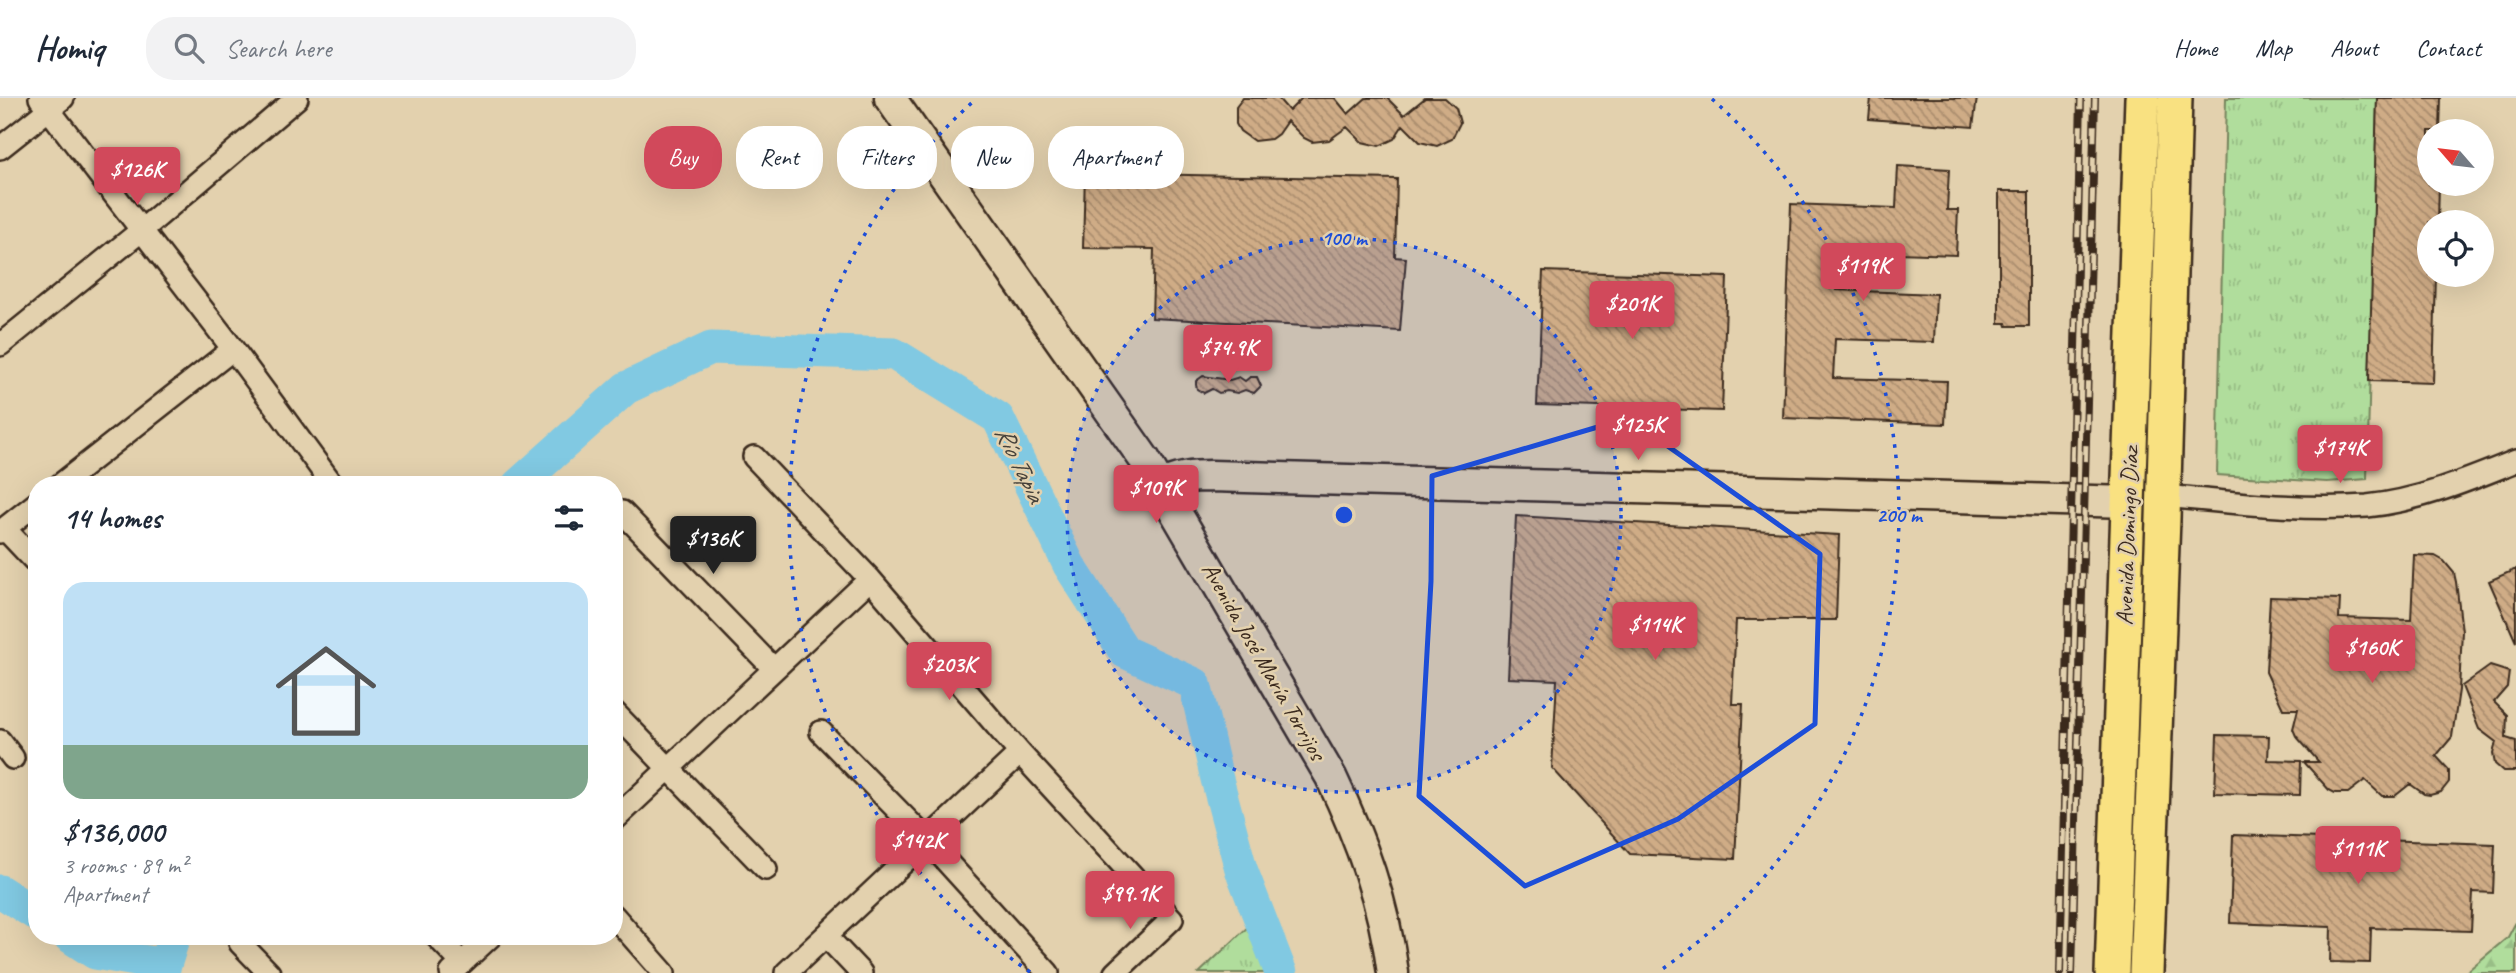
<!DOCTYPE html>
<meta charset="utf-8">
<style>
:root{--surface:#fff;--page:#f2f2f3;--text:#1f2937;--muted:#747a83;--line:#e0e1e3;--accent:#d1495b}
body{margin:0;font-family:Caveat,sans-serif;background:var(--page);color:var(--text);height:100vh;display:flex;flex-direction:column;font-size:26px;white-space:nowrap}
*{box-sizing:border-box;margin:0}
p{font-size:23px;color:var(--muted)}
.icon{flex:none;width:38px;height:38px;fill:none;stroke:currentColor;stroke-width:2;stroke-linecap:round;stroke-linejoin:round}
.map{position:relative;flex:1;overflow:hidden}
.drawer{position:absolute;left:28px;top:378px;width:595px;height:469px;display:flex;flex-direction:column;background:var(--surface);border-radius:28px;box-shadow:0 7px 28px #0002}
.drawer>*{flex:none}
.hud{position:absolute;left:644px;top:28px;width:665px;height:63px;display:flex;gap:14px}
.needle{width:46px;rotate:298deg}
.buttons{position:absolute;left:2417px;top:21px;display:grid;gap:14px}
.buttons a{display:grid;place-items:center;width:77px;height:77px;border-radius:50%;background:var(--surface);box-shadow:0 7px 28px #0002;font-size:35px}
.price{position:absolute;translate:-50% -60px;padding:0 16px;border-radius:7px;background:var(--accent);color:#fff;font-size:23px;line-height:46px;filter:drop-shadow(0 2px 4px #0008)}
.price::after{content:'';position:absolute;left:50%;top:42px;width:21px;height:16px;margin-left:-10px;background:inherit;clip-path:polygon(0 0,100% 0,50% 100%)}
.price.current{background:#222;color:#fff}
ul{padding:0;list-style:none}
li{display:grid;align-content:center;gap:14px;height:371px;padding:0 35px}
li+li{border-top:2px solid var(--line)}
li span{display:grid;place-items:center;height:217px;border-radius:21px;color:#555}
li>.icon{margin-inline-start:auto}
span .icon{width:126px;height:126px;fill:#fffc;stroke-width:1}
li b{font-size:30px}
h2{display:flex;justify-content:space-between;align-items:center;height:84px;padding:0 35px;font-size:30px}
.tag{padding:0 24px;border-radius:28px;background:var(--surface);box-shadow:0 7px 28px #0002;font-size:24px;line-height:63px}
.tag.current{background:var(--accent);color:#fff}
header{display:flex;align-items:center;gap:42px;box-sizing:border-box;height:98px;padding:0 35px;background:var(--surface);border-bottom:2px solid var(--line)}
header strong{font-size:33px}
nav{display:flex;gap:38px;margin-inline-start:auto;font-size:24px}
.search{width:490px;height:63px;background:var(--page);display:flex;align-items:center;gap:18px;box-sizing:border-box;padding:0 24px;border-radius:28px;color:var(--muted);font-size:26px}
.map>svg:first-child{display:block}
</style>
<header>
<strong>Homiq</strong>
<div class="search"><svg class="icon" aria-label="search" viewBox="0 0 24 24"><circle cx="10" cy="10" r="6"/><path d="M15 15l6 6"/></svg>Search here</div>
<nav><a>Home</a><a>Map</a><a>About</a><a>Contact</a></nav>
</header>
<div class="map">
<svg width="2516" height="875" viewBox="0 0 2516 875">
<defs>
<pattern id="grass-tufts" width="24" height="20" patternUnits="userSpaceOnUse" patternTransform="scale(1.75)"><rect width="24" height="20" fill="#b0dd9c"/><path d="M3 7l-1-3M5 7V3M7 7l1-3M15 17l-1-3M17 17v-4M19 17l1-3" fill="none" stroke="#98be86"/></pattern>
<pattern id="forest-firs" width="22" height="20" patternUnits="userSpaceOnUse" patternTransform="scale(1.75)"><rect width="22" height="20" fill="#b0dd9c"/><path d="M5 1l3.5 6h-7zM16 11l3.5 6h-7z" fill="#98be86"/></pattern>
<pattern id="building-back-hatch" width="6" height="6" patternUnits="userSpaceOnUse" patternTransform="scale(1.75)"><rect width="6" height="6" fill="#cfac86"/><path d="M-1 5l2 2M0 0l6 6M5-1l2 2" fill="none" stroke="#a98c6d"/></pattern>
</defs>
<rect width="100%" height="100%" fill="#e3d1ae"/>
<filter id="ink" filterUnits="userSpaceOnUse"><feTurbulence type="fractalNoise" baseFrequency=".0143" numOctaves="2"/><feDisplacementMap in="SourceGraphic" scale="14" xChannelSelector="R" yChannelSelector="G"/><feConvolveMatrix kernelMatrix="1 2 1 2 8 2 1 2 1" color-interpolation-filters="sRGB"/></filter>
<g filter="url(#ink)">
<path fill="url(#grass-tufts)" stroke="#76845d" stroke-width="2" d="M2226 0H2377L2367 381 2327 384 2217 377Z
M1252 825 1269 875H1199Z"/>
<path fill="url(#forest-firs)" stroke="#76845d" stroke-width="2" d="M2516 824V875H2465L2508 839Z"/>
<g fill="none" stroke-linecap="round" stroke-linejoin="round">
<path stroke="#81c9e2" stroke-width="33" d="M518 387 626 290 711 250 894 256 998 320 1069 467 1125 554 1195 586 1217 681 1241 771 1281 875
M0 793 37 817
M69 838 95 855 165 867 174 838"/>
</g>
<path fill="url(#building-back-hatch)" stroke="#3b2a1e" stroke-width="2" d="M1243 0H1278L1289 13 1302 0H1335L1348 16 1366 0H1387L1404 17 1425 0H1445L1456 10 1460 25 1452 41 1437 48 1420 44 1403 27 1394 41 1379 48 1362 44 1347 29 1329 42 1312 44 1304 40 1287 23 1278 36 1271 41 1254 43 1240 33 1236 26V9Z
M1871 0H1977L1973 29 1869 21Z
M2377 0H2441L2440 33H2429V86H2439L2438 124H2429V177H2436L2433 285 2369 283Z
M1898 68 1949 71 1947 112H1958L1956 157 1838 153 1836 192 1936 196 1934 244 1835 241 1833 280 1947 283 1945 326 1783 320 1791 106 1896 110Z
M1085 75 1397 81 1395 159 1406 160 1400 233 1152 220 1154 151 1083 150Z
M1999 93H2029V228H2007L2006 225H1999Z
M1543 173 1727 179 1722 313 1537 307Z
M1203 278 1230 282 1239 279 1245 283 1250 279H1257L1261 288 1254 295 1245 292 1237 295 1227 293 1219 295 1212 291 1204 295 1197 291 1196 287V283Z
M1516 418 1839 437 1836 522H1736L1732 606H1743L1735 761 1630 756 1552 670 1557 582 1508 580Z
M2414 457 2435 458 2444 463 2454 475 2456 484 2462 533 2459 592 2452 639 2436 658 2449 672V684L2441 694 2430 697 2424 696 2410 686 2395 698H2382L2365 682 2348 695H2335L2329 692 2304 664H2319L2296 638 2293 631 2298 611H2283L2266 574 2270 499 2340 501 2339 520 2411 522Z
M2516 471V544L2489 483Z
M2490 568 2509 574 2507 589 2494 604 2507 617 2506 640 2516 643V673H2503L2495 666 2493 656 2496 644 2479 631 2462 588Z
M2217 637 2269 638 2268 662 2301 663 2300 697 2215 695Z
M2233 737 2495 746 2493 795 2473 794 2471 833 2371 830 2370 865 2330 864 2331 829 2230 825Z"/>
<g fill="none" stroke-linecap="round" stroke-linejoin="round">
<defs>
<path id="street" d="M40 0 233 251 333 387
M0 50 63 0
M0 247 142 132 297 0
M754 359 870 481 1020 655 1172 821 1115 875
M60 387 233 251
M2163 398C2231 404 2299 413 2367 408 2418 403 2469 382 2516 363
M622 414 774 571
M5 431 37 465
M0 434 37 405
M614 614 766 771
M821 634 927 742 1048 875
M0 643 13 660
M614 722 870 481
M614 818 664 875
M436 838 462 865
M826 838 861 875
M240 845 269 875
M451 875 491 838
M786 875 1020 655"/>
<path id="secondary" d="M890 0 1145 362 1331 679C1361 742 1384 805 1393 875
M1162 388C1178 379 1193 378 1211 378L2129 404"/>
<path id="primary" d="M2112 875 2142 0
M2146 875 2163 421 2175 0"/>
</defs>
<use href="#street" stroke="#3b2a1e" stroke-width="26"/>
<use href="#secondary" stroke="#3b2a1e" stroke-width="35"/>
<use href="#primary" stroke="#3b2a1e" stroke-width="38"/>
<use href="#street" stroke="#e3d1ae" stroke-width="21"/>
<use href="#secondary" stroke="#e3d1ae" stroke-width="30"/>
<use href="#primary" stroke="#f9e181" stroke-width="33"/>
<defs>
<path id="rail" d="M2060 875 2081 0
M2072 875 2095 0"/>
</defs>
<use href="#rail" stroke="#3b2a1e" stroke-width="8"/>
<use href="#rail" stroke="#e3d1ae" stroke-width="5" stroke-dasharray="16" stroke-linecap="butt"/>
</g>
</g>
<path fill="none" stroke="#1d4ed8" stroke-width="5" stroke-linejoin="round" d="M1628 320 1820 456 1815 626 1678 721 1525 788 1419 698 1431 483 1432 378Z"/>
<circle cx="1344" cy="417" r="277" fill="#1d4ed8" fill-opacity=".12"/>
<g fill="none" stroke="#1d4ed8" stroke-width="3.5" stroke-dasharray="3.5 7">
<circle cx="1344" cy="417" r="277"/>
<path d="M1030 874A555 555 0 0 1 976 1M1712 1A555 555 0 0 1 1658 874"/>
</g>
<g text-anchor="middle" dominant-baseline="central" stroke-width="5" stroke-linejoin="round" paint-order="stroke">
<g font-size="24" fill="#3b2a1e" stroke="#e3d1ae">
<text transform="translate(2127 438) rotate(-88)">Avenida Domingo Díaz</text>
<text transform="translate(1264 563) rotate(60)">Avenida José María Torrijos</text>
</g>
<g font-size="26" font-style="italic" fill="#46423b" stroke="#e3d1ae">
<text transform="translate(1020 366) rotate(64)">Río Tapia</text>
</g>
</g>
<circle cx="1344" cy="417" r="10" fill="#1d4ed8" stroke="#e3d1ae" stroke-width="3.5"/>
<g font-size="21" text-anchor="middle" font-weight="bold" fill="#1d4ed8" stroke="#e3d1ae" stroke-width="5" stroke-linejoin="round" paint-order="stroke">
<text x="1344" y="147">100 m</text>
<text x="1899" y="424">200 m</text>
</g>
</svg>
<div class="buttons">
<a><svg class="needle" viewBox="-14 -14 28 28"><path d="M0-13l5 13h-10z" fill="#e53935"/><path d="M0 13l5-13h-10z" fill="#747a83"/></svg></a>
<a><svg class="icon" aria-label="locate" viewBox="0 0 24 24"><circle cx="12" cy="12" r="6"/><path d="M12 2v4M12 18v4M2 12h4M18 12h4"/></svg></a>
</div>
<b class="price" style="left:137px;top:109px">$126K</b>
<b class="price" style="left:1863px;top:205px">$119K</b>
<b class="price" style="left:1632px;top:243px">$201K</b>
<b class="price" style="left:1228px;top:287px">$74.9K</b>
<b class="price" style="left:1638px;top:364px">$125K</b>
<b class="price" style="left:2340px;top:387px">$174K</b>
<b class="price" style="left:1156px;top:427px">$109K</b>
<b class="price current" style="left:713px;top:478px">$136K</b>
<b class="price" style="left:1655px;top:564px">$114K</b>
<b class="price" style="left:2372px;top:587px">$160K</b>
<b class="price" style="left:949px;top:604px">$203K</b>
<b class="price" style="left:918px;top:780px">$142K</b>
<b class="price" style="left:2358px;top:788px">$111K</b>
<b class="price" style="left:1130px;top:833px">$99.1K</b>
<div class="hud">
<a class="tag current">Buy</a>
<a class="tag">Rent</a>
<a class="tag">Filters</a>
<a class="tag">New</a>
<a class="tag">Apartment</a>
</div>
<section class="drawer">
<h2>14 homes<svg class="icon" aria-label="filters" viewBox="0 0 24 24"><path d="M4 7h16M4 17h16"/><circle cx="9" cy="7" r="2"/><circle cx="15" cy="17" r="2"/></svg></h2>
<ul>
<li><span style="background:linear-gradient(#bfe0f5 75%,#7fa58c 0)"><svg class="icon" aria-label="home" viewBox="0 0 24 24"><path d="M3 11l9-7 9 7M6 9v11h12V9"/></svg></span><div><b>$136,000</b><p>3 rooms · 89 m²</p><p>Apartment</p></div></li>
</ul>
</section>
</div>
